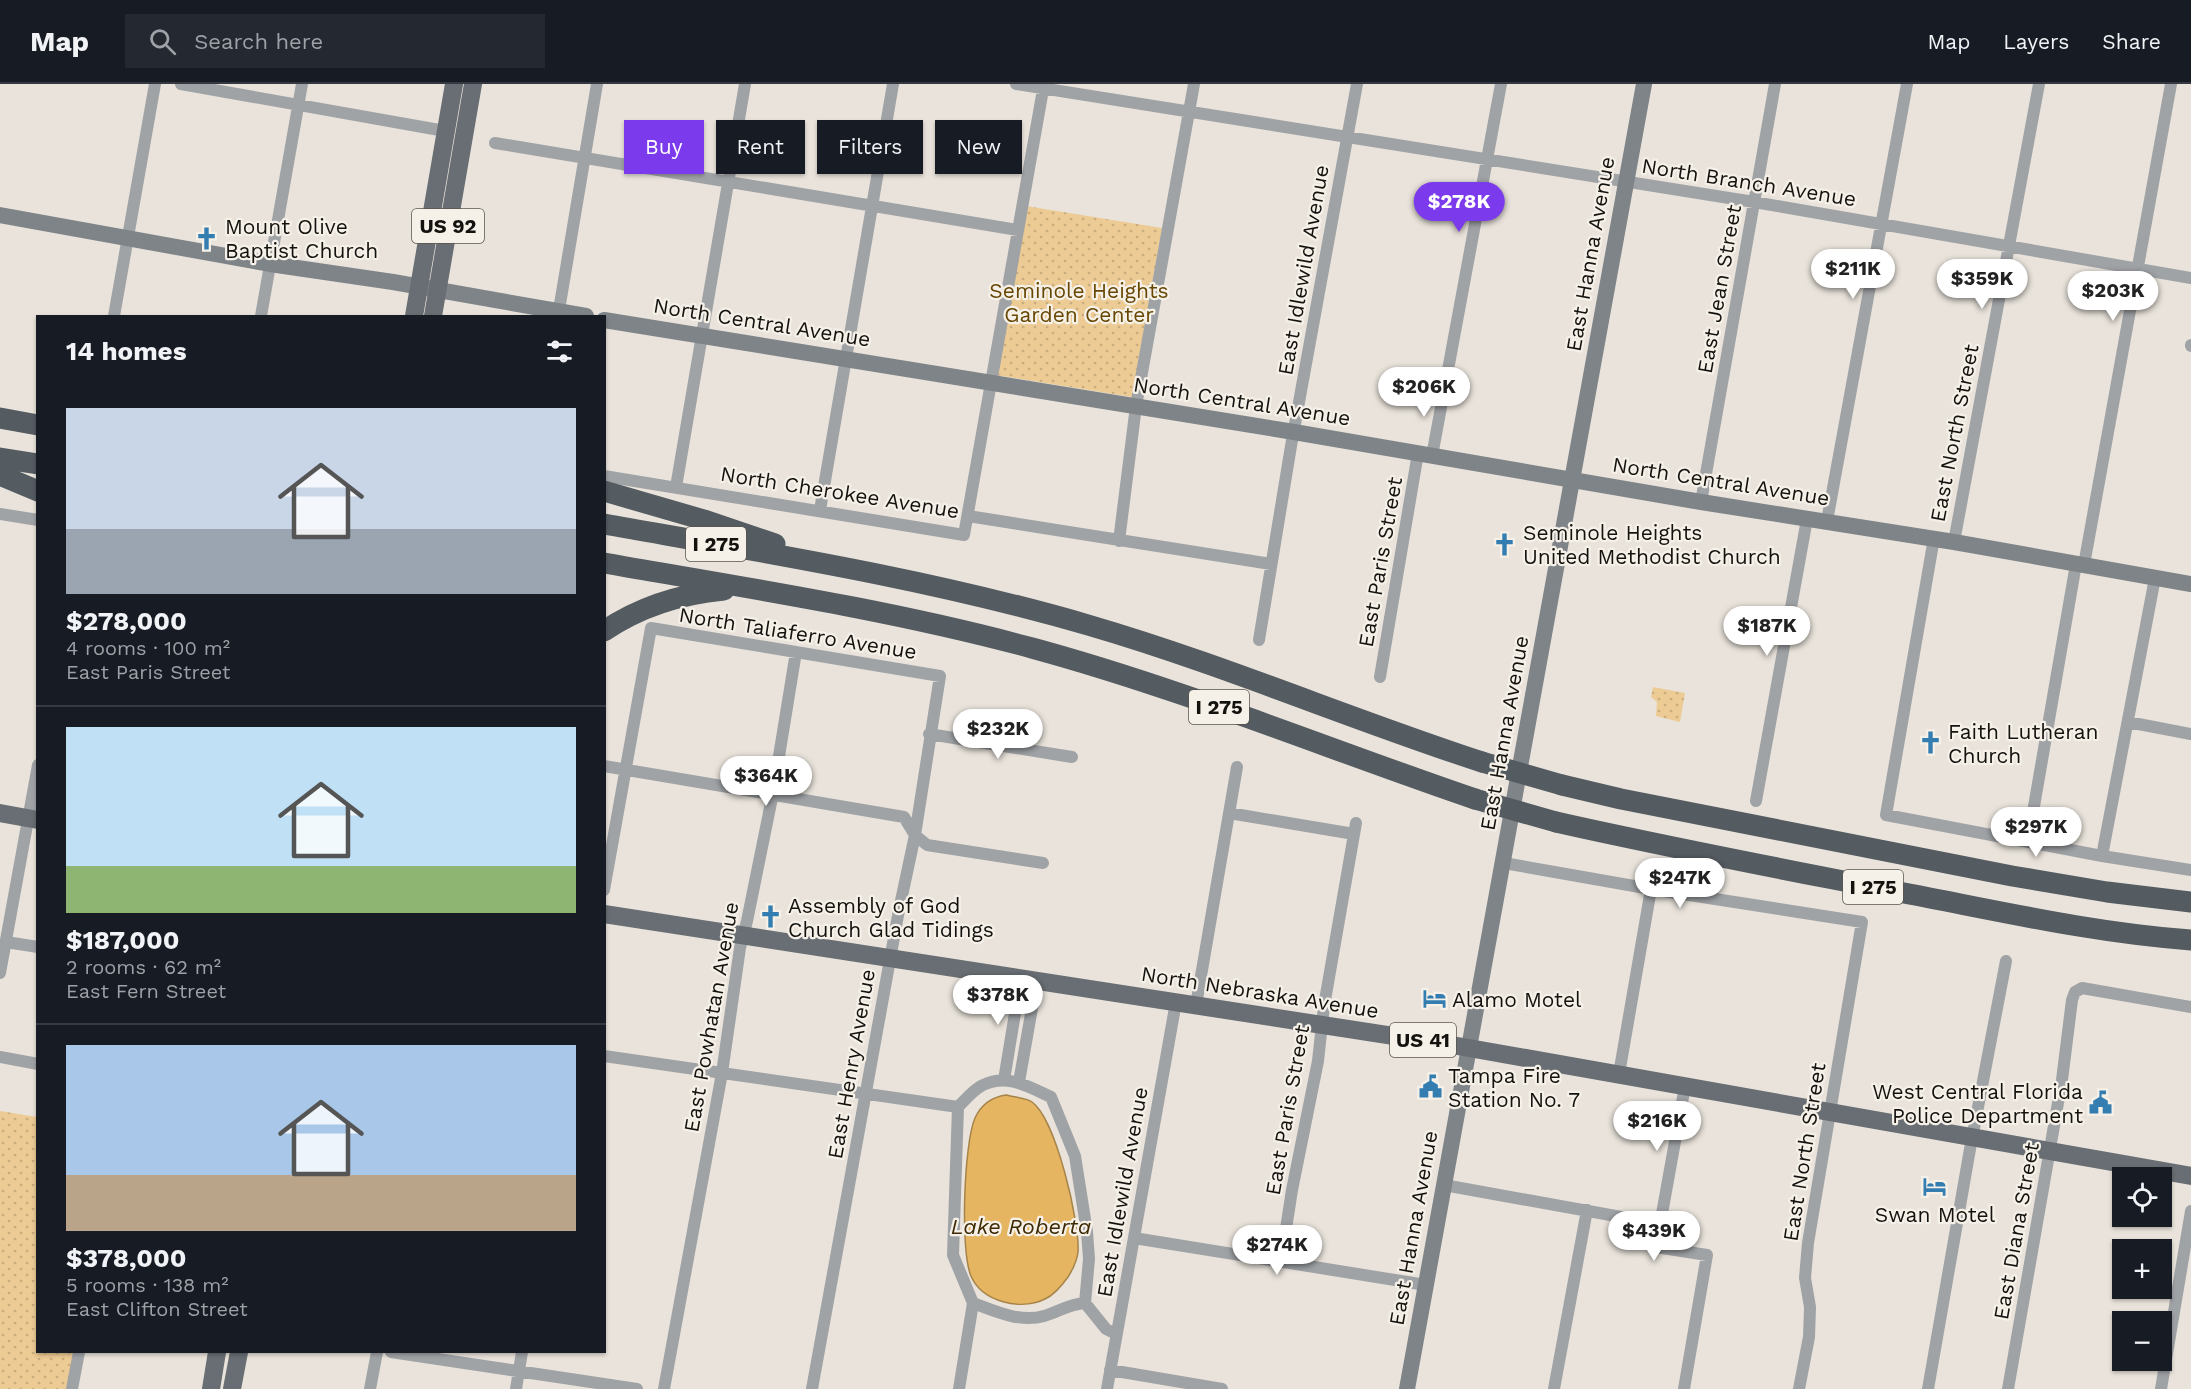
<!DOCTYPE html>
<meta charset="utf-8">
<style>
:root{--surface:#171b24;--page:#242831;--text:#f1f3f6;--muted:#9ea1a6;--line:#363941;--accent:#7c3aed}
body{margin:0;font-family:"Work Sans",sans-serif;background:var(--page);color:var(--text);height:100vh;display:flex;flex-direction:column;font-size:22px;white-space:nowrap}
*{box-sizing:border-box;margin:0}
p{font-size:20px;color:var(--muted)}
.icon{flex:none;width:33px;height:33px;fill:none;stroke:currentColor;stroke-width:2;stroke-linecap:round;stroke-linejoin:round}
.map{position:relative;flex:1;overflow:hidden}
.panel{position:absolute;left:36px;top:231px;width:570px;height:1038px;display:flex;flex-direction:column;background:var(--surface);border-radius:0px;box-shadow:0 2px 4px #0004}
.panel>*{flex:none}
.guide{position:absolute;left:624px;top:36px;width:570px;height:54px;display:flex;gap:12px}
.buttons{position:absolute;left:2112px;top:1083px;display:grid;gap:12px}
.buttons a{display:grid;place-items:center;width:60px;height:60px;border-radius:0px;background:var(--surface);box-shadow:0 2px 4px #0004;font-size:30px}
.price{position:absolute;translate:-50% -51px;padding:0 14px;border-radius:21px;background:#fff;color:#222;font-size:20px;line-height:39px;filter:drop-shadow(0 2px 3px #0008)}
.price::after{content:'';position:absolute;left:50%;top:36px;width:18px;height:14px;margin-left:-9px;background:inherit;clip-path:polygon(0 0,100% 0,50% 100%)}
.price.current{background:var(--accent);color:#fff}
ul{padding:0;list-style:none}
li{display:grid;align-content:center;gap:12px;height:318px;padding:0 30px}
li+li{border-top:2px solid var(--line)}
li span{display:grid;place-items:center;height:186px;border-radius:0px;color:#555}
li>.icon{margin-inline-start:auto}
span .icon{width:108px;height:108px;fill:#fffc;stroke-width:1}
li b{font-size:26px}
h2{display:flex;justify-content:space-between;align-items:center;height:72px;padding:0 30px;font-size:26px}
.pill{padding:0 21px;border-radius:0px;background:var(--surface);box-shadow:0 2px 4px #0004;font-size:21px;line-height:54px}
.pill.current{background:var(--accent);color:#fff}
header{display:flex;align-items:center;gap:36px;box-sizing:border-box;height:84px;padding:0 30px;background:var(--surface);border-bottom:2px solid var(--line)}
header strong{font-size:28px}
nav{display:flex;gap:33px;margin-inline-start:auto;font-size:21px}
.search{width:420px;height:54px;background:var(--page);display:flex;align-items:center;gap:15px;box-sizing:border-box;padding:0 21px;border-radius:0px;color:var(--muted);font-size:22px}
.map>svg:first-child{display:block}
</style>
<header>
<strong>Map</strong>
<div class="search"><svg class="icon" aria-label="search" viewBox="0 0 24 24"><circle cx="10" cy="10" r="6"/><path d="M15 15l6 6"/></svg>Search here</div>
<nav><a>Map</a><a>Layers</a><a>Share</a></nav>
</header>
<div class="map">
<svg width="2191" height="1305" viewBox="0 0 2191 1305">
<defs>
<pattern id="park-dots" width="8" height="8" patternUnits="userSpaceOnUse" patternTransform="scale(1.5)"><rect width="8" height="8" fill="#edcb94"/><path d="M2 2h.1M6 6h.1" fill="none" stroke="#caad7e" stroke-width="1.8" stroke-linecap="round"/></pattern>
</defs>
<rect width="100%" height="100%" fill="#e9e3db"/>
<path fill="url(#park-dots)" d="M1026 122 1162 144 1132 313 996 291Z
M1653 603 1685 609 1680 638 1656 632 1657 618 1651 613Z
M0 1027 37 1033 38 1268H75L69 1305H0Z"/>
<path fill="#e5b562" stroke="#a68449" stroke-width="1.5" d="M1006 1011C1013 1013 1026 1014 1032 1018 1056 1035 1080 1139 1078 1168 1077 1177 1073 1185 1068 1193 1063 1200 1054 1211 1045 1215 1021 1227 982 1218 971 1192 960 1167 964 1059 975 1034 981 1021 992 1013 1006 1011Z"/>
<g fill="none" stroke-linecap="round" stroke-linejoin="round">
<path stroke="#a0a3a6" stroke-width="12" d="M181 0 445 47
M1016 0 1754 118 2191 194
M495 59 1018 146
M114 232 155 0
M261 232 302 0
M558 232 597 0
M2191 261V262
M1432 372 1501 0
M604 392 964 451 1044 0
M676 403 745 0
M1701 418 1775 0
M820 426 893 0
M0 430 38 436
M968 432 1271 480
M1827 437 1907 0
M1934 454 1886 731 2102 772 2191 786
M1119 457 1136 322 1194 0
M1954 458 2039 0
M2084 481 2171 0
M1259 556 1291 362 1357 0
M1380 593 1418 369
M2128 638 2191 650
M929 650 1072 673
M604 682 904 733 915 751 927 761 1043 779
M1756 717 1807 435
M1229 729 1354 750
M2028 757 2076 480
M2102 772 2155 494
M1504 779 1651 805 1862 838 1808 1159 1805 1194 1810 1223 1809 1253 1799 1305
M604 806 651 544 940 592 915 751 899 826 812 1305
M6 858 38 863
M0 889 38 681
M1196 921 1237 683
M604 972 958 1023
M0 973 38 980
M1619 990 1651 805
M1004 996 1021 893
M1019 998 1037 896
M1444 1101 1660 1140
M1134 1154 1426 1201
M1281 1177 1292 1106 1318 977 1324 922 1356 739
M1085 1219C1069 1220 1058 1228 1044 1232 1020 1239 995 1227 973 1219L953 1171 958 1023C965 1016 974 1005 983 1001 1007 989 1029 1003 1051 1013L1075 1072 1087 1148 1089 1175 1085 1219 1106 1245 1116 1250
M391 1268 637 1305
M1110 1286 1222 1305
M72 1305 79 1268
M370 1305 377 1268
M516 1305 522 1268
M664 1305 722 989 740 864 747 837 773 709 796 568
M959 1305 973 1219
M1107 1305 1176 918
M1554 1305 1587 1126
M1684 1305 1707 1171 1656 1163 1685 1002
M1928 1305 1970 1065 2006 877
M2008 1305 2062 996 2072 916 2075 908 2082 904 2191 923
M2161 1305 2191 1127"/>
<path stroke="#7f8488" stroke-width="16" d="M0 131 270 180 393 198 586 232
M604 236 1294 348 1701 418 1954 458 2191 500
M1407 1305 1644 0"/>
<path stroke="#686e73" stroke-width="18" d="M414 232 454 0
M433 232 473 0
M0 729 38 736
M604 830 1452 961 2191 1092
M211 1305 217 1268
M232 1305 239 1268"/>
<path stroke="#545b61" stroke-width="21" d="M0 334 38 341
M0 374 38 380
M0 391 38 407
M604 407 704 436 775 460
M604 440C767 469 930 495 1088 541 1222 580 1350 635 1482 678
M604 479C747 504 892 526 1032 564 1183 605 1328 665 1475 715
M604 547C641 522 681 510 724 506
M1562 701 1621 715 2012 792 2107 808 2191 818
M1556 738C1671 764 1788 786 1904 809 1999 827 2094 849 2191 856"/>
<path stroke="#545b61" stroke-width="21" d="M1482 678 1562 701
M1475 715 1556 738"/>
</g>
<defs>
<symbol id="church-bare" viewBox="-9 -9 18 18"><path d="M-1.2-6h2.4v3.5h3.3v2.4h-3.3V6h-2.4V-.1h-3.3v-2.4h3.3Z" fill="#337db1" stroke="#f6f1e8" stroke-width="2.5" paint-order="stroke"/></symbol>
<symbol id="hotel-bare" viewBox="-9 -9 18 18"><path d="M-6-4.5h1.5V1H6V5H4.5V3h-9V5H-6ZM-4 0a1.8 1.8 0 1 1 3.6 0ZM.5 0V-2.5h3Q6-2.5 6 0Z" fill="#337db1" stroke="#f6f1e8" stroke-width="2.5" paint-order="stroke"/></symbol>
<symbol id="civic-bare" viewBox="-9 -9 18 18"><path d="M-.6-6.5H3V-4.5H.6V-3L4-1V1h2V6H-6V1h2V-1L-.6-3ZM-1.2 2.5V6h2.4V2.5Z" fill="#337db1" stroke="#f6f1e8" stroke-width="2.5" paint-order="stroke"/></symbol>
</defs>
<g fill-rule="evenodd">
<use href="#church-bare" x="190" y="138" width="33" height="33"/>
<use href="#church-bare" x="1488" y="444" width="33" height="33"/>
<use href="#church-bare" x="1914" y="642" width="33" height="33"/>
<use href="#church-bare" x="754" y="816" width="33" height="33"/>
<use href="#hotel-bare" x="1418" y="898" width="33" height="33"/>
<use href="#civic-bare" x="1414" y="986" width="33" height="33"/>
<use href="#civic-bare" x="2084" y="1002" width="33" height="33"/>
<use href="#hotel-bare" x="1918" y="1086" width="33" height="33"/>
</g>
<g text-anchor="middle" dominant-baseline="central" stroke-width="4.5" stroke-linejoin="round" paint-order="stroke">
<g fill="#f6f1e8" stroke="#585550" stroke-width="1.5">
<rect x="412" y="125" width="72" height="34" rx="4.5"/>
<rect x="686" y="443" width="60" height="34" rx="4.5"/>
<rect x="1189" y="606" width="60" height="34" rx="4.5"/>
<rect x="1843" y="786" width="60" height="34" rx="4.5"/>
<rect x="1390" y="939" width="66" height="34" rx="4.5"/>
</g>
<g font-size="20" font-weight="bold" fill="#14120f">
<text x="448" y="142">US 92</text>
<text x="716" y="460">I 275</text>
<text x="1219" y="623">I 275</text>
<text x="1873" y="803">I 275</text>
<text x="1423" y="956">US 41</text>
</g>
<g font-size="21" fill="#14120f" stroke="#f6f1e8">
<text transform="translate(1749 98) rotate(9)">North Branch Avenue</text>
<text transform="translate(1590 170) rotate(-80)">East Hanna Avenue</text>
<text transform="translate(1303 186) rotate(-80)">East Idlewild Avenue</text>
<text transform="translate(1719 205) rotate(-80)">East Jean Street</text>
<text transform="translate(762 238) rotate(9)">North Central Avenue</text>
<text transform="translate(1242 317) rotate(9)">North Central Avenue</text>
<text transform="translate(1954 349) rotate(-79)">East North Street</text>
<text transform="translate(1721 397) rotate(9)">North Central Avenue</text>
<text transform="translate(840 408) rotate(9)">North Cherokee Avenue</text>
<text transform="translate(1380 478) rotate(-80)">East Paris Street</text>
<text transform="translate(798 549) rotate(9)">North Taliaferro Avenue</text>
<text transform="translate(1504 649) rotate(-80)">East Hanna Avenue</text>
<text transform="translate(1260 908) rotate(9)">North Nebraska Avenue</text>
<text transform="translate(711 933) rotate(-80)">East Powhatan Avenue</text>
<text transform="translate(851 980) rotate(-80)">East Henry Avenue</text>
<text transform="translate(1287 1026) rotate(-80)">East Paris Street</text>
<text transform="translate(1804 1068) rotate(-81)">East North Street</text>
<text transform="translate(1122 1108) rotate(-80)">East Idlewild Avenue</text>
<text transform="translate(1413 1144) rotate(-80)">East Hanna Avenue</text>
<text transform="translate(2016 1147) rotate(-80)">East Diana Street</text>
</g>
<g font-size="21" fill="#14120f" stroke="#f6f1e8" text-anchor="start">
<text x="225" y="142">Mount Olive<tspan x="225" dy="24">Baptist Church</tspan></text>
<text x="1523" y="448">Seminole Heights<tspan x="1523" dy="24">United Methodist Church</tspan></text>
<text x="1948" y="647">Faith Lutheran<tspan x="1948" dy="24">Church</tspan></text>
<text x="788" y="821">Assembly of God<tspan x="788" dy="24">Church Glad Tidings</tspan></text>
<text x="1452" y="915">Alamo Motel</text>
<text x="1448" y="991">Tampa Fire<tspan x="1448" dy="24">Station No. 7</tspan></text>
<text x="2083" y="1007" text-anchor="end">West Central Florida<tspan x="2083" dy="24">Police Department</tspan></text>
<text x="1935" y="1130" text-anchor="middle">Swan Motel</text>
</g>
<g font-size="21" fill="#664600" stroke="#f6f1e8">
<text x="1079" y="206">Seminole Heights<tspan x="1079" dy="24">Garden Center</tspan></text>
</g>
<g font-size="22" font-style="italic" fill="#3e2b05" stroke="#f6f1e8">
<text x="1021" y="1142">Lake Roberta</text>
</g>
</g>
</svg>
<div class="buttons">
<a><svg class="icon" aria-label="locate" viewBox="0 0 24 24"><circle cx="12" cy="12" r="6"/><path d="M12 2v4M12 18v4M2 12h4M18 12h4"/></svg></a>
<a>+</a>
<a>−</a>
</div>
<b class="price current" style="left:1459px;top:149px">$278K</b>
<b class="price" style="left:1853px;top:216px">$211K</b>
<b class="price" style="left:1982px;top:226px">$359K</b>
<b class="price" style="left:2113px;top:238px">$203K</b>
<b class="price" style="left:1424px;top:334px">$206K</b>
<b class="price" style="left:1767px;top:573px">$187K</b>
<b class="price" style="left:998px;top:676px">$232K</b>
<b class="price" style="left:766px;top:723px">$364K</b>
<b class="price" style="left:2036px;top:774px">$297K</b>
<b class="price" style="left:1680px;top:825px">$247K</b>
<b class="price" style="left:998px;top:942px">$378K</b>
<b class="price" style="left:1657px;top:1068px">$216K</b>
<b class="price" style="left:1654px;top:1178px">$439K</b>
<b class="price" style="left:1277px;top:1192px">$274K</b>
<div class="guide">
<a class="pill current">Buy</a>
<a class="pill">Rent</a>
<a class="pill">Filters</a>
<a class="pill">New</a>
</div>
<section class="panel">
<h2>14 homes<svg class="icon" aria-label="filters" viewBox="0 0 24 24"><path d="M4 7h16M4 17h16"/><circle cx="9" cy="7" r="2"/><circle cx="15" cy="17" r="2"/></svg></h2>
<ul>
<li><span style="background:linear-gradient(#c9d6e8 65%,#9aa5b1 0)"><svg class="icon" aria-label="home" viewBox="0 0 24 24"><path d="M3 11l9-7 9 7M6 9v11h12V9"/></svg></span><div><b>$278,000</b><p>4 rooms · 100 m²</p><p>East Paris Street</p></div></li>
<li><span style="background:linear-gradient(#bfe0f5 75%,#8fb573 0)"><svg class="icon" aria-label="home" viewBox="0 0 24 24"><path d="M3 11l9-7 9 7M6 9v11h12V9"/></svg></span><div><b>$187,000</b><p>2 rooms · 62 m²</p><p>East Fern Street</p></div></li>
<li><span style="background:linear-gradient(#a9c7e8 70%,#b9a48a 0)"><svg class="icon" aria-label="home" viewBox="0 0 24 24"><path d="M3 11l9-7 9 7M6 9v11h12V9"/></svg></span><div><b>$378,000</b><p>5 rooms · 138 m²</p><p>East Clifton Street</p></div></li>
</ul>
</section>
</div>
